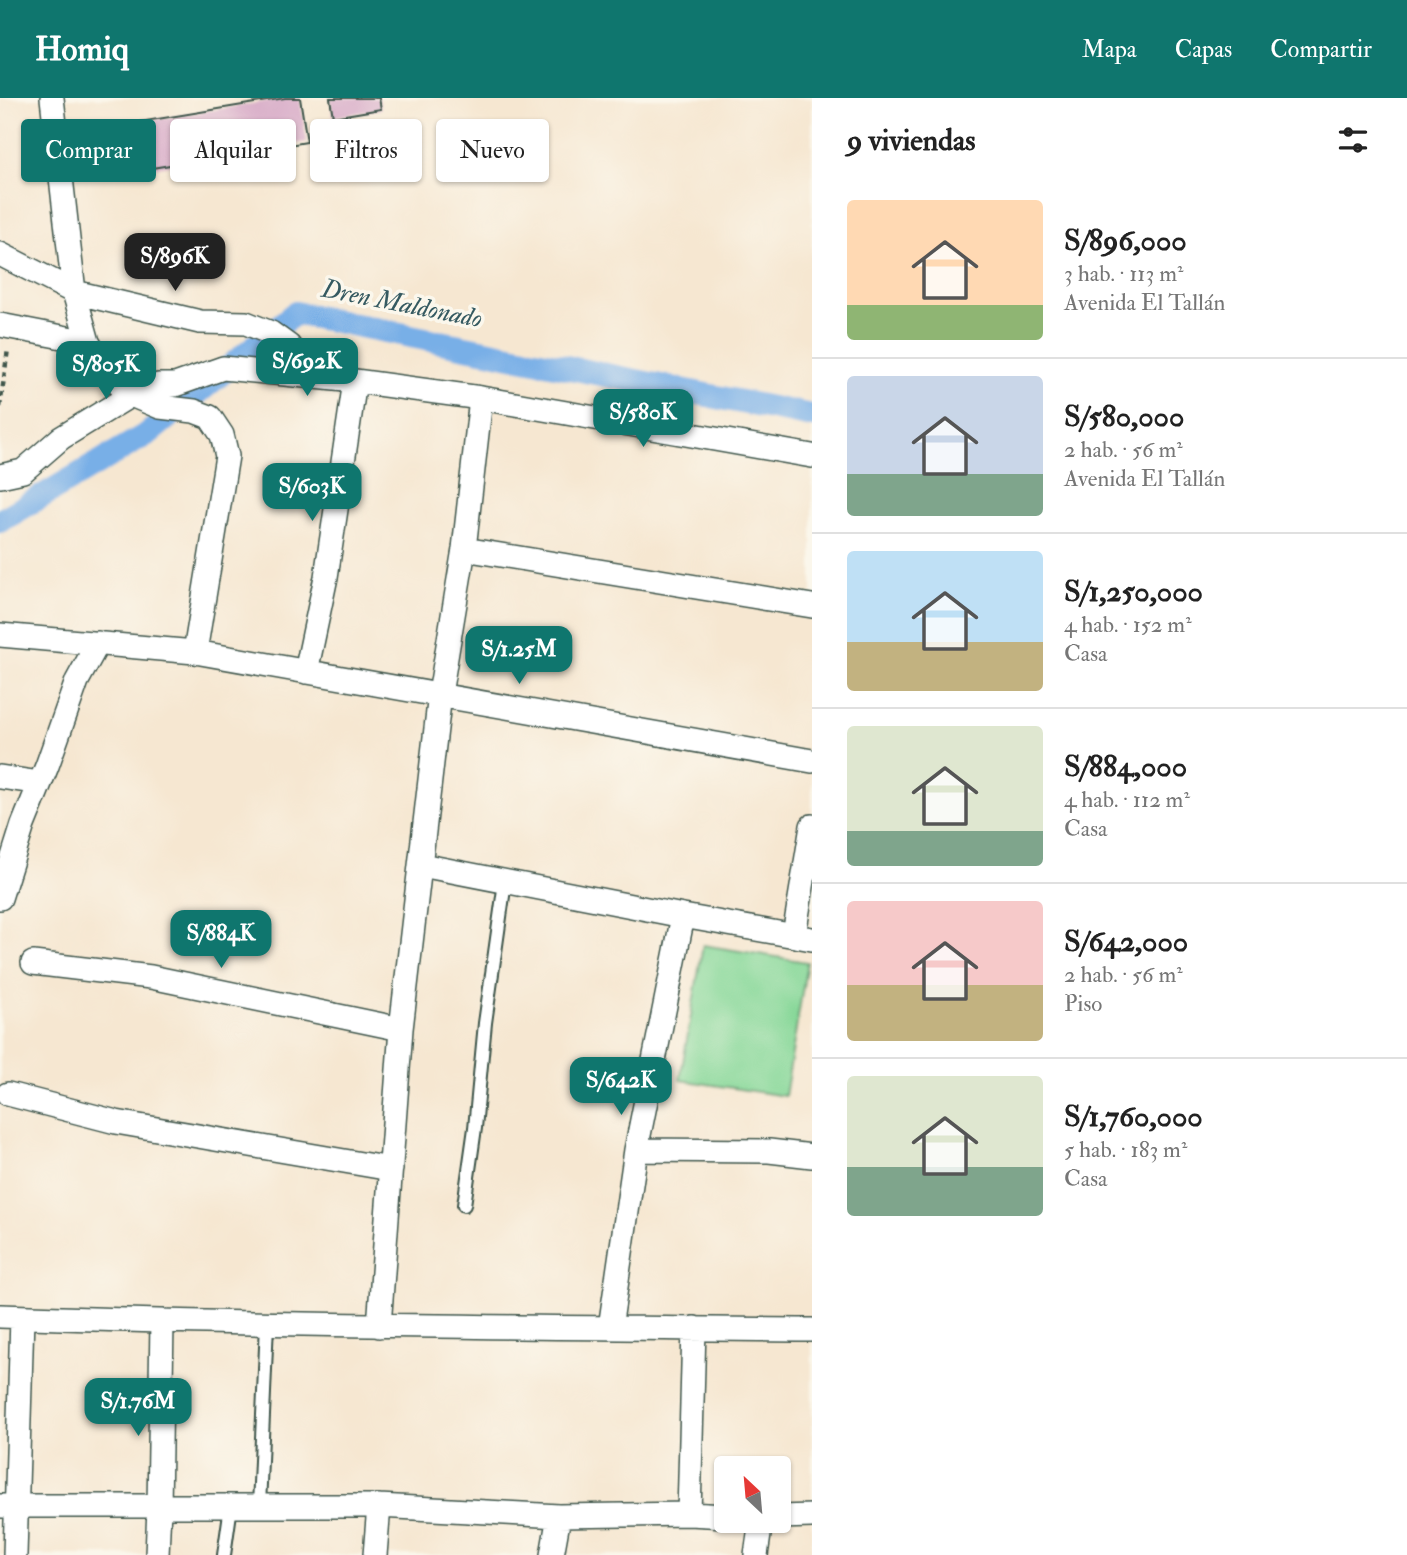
<!DOCTYPE html>
<html lang="es">
<meta charset="utf-8">
<style>
:root{--surface:#fff;--page:#f2f2f2;--text:#222;--muted:#767676;--line:#e0e0e0;--accent:#0f766e}
body{margin:0;font-family:"IM FELL Double Pica",serif;background:var(--page);color:var(--text);height:100vh;display:flex;flex-direction:column;font-size:26px;white-space:nowrap}
*{box-sizing:border-box;margin:0}
p{font-size:23px;color:var(--muted)}
.icon{flex:none;width:38px;height:38px;fill:none;stroke:currentColor;stroke-width:2;stroke-linecap:round;stroke-linejoin:round}
.map{position:relative;flex:1;overflow:hidden}
.drawer{display:flex;flex-direction:column;background:var(--surface);width:595px}
.drawer>*{flex:none}
.hud{position:absolute;left:21px;top:21px;width:665px;height:63px;display:flex;gap:14px}
.needle{width:46px;rotate:334deg}
.fabs{position:absolute;left:714px;top:1358px;display:grid;gap:14px}
.fabs a{display:grid;place-items:center;width:77px;height:77px;border-radius:7px;background:var(--surface);box-shadow:0 2px 5px #0004;font-size:35px}
.price{position:absolute;translate:-50% -60px;padding:0 16px;border-radius:14px;background:var(--accent);color:#fff;font-size:23px;line-height:46px;filter:drop-shadow(0 2px 4px #0008)}
.price::after{content:'';position:absolute;left:50%;top:42px;width:21px;height:16px;margin-left:-10px;background:inherit;clip-path:polygon(0 0,100% 0,50% 100%)}
.price.active{background:#222;color:#fff}
ul{padding:0;list-style:none}
li{display:flex;align-items:center;gap:21px;height:175px;padding:0 35px}
li+li{border-top:2px solid var(--line)}
li span{display:grid;place-items:center;flex:none;width:196px;height:140px;border-radius:7px;color:#555}
li>.icon{margin-inline-start:auto}
span .icon{width:84px;height:84px;fill:#fffc;stroke-width:1}
li b{font-size:30px}
h2{display:flex;justify-content:space-between;align-items:center;height:84px;padding:0 35px;font-size:30px}
.chip{padding:0 24px;border-radius:7px;background:var(--surface);box-shadow:0 2px 5px #0004;font-size:24px;line-height:63px}
.chip.active{background:var(--accent);color:#fff}
header{display:flex;align-items:center;gap:42px;box-sizing:border-box;height:98px;padding:0 35px;background:var(--accent);color:#fff}
header strong{font-size:33px}
nav{display:flex;gap:38px;margin-inline-start:auto;font-size:24px}
main{display:flex;flex:1;min-height:0}
.map>svg:first-child{display:block}
</style>
<header>
<strong>Homiq</strong>
<nav><a>Mapa</a><a>Capas</a><a>Compartir</a></nav>
</header>
<main>
<div class="map">
<svg width="812" height="1457" viewBox="0 0 812 1457">
<rect width="100%" height="100%" fill="#fbf7ec"/>
<filter id="ink" filterUnits="userSpaceOnUse"><feTurbulence type="fractalNoise" baseFrequency=".0143" numOctaves="2"/><feDisplacementMap in="SourceGraphic" scale="14" xChannelSelector="R" yChannelSelector="G"/><feConvolveMatrix kernelMatrix="1 2 1 2 8 2 1 2 1" color-interpolation-filters="sRGB"/></filter>
<filter id="wash" filterUnits="userSpaceOnUse"><feTurbulence type="fractalNoise" baseFrequency=".00686" numOctaves="4" result="noise"/><feDisplacementMap in="SourceGraphic" scale="28" xChannelSelector="R" yChannelSelector="G"/><feGaussianBlur stdDeviation="1.57" result="paint"/><feColorMatrix in="noise" values="0 0 0 0 0 0 0 0 0 0 0 0 0 0 0 0 0 1.4 0 .05"/><feComposite in="paint" operator="in"/></filter>
<g filter="url(#wash)">
<rect width="100%" height="100%" fill="#f6e7d1"/>
<path fill="#85d797" stroke="#528a66" stroke-width="2" d="M703 847 807 864 785 998 680 982Z"/>
<g fill="none" stroke-linecap="round" stroke-linejoin="round">
<path stroke="#78afe7" stroke-width="24" d="M0 423 149 335 295 215 812 318"/>
</g>
<g id="blocks">
<path fill="#d5a6c5" d="M285 0H300L307 44 134 73 127 26Z
M330 0H379L381 11 333 19Z"/>
</g>
</g>
<g filter="url(#ink)">
<use href="#blocks" fill-opacity="0" stroke="#3f564c" stroke-width="2"/>
<g fill="none" stroke-linecap="round" stroke-linejoin="round">
<defs>
<path id="lane" d="M464 1107 475 1030 485 925 505 784
M259 1408 267 1226
M224 1457 231 1408"/>
<path id="street" d="M52 0 74 194 88 244 103 270 131 297 160 309 194 313 210 319 222 337 227 358 195 554
M0 156 74 194 200 224 246 225 271 235 289 248 306 278
M0 227 88 244
M0 378 23 373 61 340 131 297 158 287H175L223 270 355 283 481 300 812 358
M464 451 812 508
M0 537 195 554 812 663
M306 574 326 479 355 283
M0 679 40 685
M421 767 683 818 812 841
M0 800 23 727 47 668 77 583 98 545
M794 837 812 728
M33 865 151 879 401 931
M8 996 116 1024 391 1071
M636 1052 769 1053 812 1058
M0 1218C271 1228 541 1229 812 1232
M379 1228 401 931 440 596 464 451 481 300
M610 1230 636 1052 683 818
M0 1408H379L559 1418 689 1416 726 1418
M689 1416 694 1230
M779 1419 812 1418
M15 1457 22 1219
M157 1457 159 1409 162 1224
M375 1457 379 1408
M552 1457 559 1418
M756 1457 761 1423"/>
</defs>
<use href="#lane" stroke="#3f564c" stroke-width="16"/>
<use href="#street" stroke="#3f564c" stroke-width="26"/>
<path stroke="#3f564c" stroke-width="4.5" stroke-dasharray="5 5" stroke-linecap="butt" d="M0 309 8 251"/>
<use href="#lane" stroke="#fff" stroke-width="12"/>
<use href="#street" stroke="#fff" stroke-width="23"/>
</g>
</g>
<g text-anchor="middle" dominant-baseline="central" stroke-width="7" stroke-linejoin="round" paint-order="stroke">
<g font-size="26" font-style="italic" fill="#355a61" stroke="#fbf7ec">
<text transform="translate(402 206) rotate(11)">Dren Maldonado</text>
</g>
</g>
</svg>
<div class="fabs">
<a><svg class="needle" viewBox="-14 -14 28 28"><path d="M0-13l5 13h-10z" fill="#e53935"/><path d="M0 13l5-13h-10z" fill="#767676"/></svg></a>
</div>
<b class="price active" style="left:175px;top:195px">S/896K</b>
<b class="price" style="left:307px;top:300px">S/692K</b>
<b class="price" style="left:106px;top:303px">S/805K</b>
<b class="price" style="left:643px;top:351px">S/580K</b>
<b class="price" style="left:312px;top:425px">S/603K</b>
<b class="price" style="left:519px;top:588px">S/1.25M</b>
<b class="price" style="left:221px;top:872px">S/884K</b>
<b class="price" style="left:621px;top:1019px">S/642K</b>
<b class="price" style="left:138px;top:1340px">S/1.76M</b>
<div class="hud">
<a class="chip active">Comprar</a>
<a class="chip">Alquilar</a>
<a class="chip">Filtros</a>
<a class="chip">Nuevo</a>
</div>
</div>
<section class="drawer">
<h2>9 viviendas<svg class="icon" aria-label="filters" viewBox="0 0 24 24"><path d="M4 7h16M4 17h16"/><circle cx="9" cy="7" r="2"/><circle cx="15" cy="17" r="2"/></svg></h2>
<ul>
<li><span style="background:linear-gradient(#ffd9b3 75%,#8fb573 0)"><svg class="icon" aria-label="home" viewBox="0 0 24 24"><path d="M3 11l9-7 9 7M6 9v11h12V9"/></svg></span><div><b>S/896,000</b><p>3 hab. · 113 m²</p><p>Avenida El Tallán</p></div></li>
<li><span style="background:linear-gradient(#c9d6e8 70%,#7fa58c 0)"><svg class="icon" aria-label="home" viewBox="0 0 24 24"><path d="M3 11l9-7 9 7M6 9v11h12V9"/></svg></span><div><b>S/580,000</b><p>2 hab. · 56 m²</p><p>Avenida El Tallán</p></div></li>
<li><span style="background:linear-gradient(#bfe0f5 65%,#c2b280 0)"><svg class="icon" aria-label="home" viewBox="0 0 24 24"><path d="M3 11l9-7 9 7M6 9v11h12V9"/></svg></span><div><b>S/1,250,000</b><p>4 hab. · 152 m²</p><p>Casa</p></div></li>
<li><span style="background:linear-gradient(#dfe7d0 75%,#7fa58c 0)"><svg class="icon" aria-label="home" viewBox="0 0 24 24"><path d="M3 11l9-7 9 7M6 9v11h12V9"/></svg></span><div><b>S/884,000</b><p>4 hab. · 112 m²</p><p>Casa</p></div></li>
<li><span style="background:linear-gradient(#f6c9c9 60%,#c2b280 0)"><svg class="icon" aria-label="home" viewBox="0 0 24 24"><path d="M3 11l9-7 9 7M6 9v11h12V9"/></svg></span><div><b>S/642,000</b><p>2 hab. · 56 m²</p><p>Piso</p></div></li>
<li><span style="background:linear-gradient(#dfe7d0 65%,#7fa58c 0)"><svg class="icon" aria-label="home" viewBox="0 0 24 24"><path d="M3 11l9-7 9 7M6 9v11h12V9"/></svg></span><div><b>S/1,760,000</b><p>5 hab. · 183 m²</p><p>Casa</p></div></li>
</ul>
</section>
</main>
